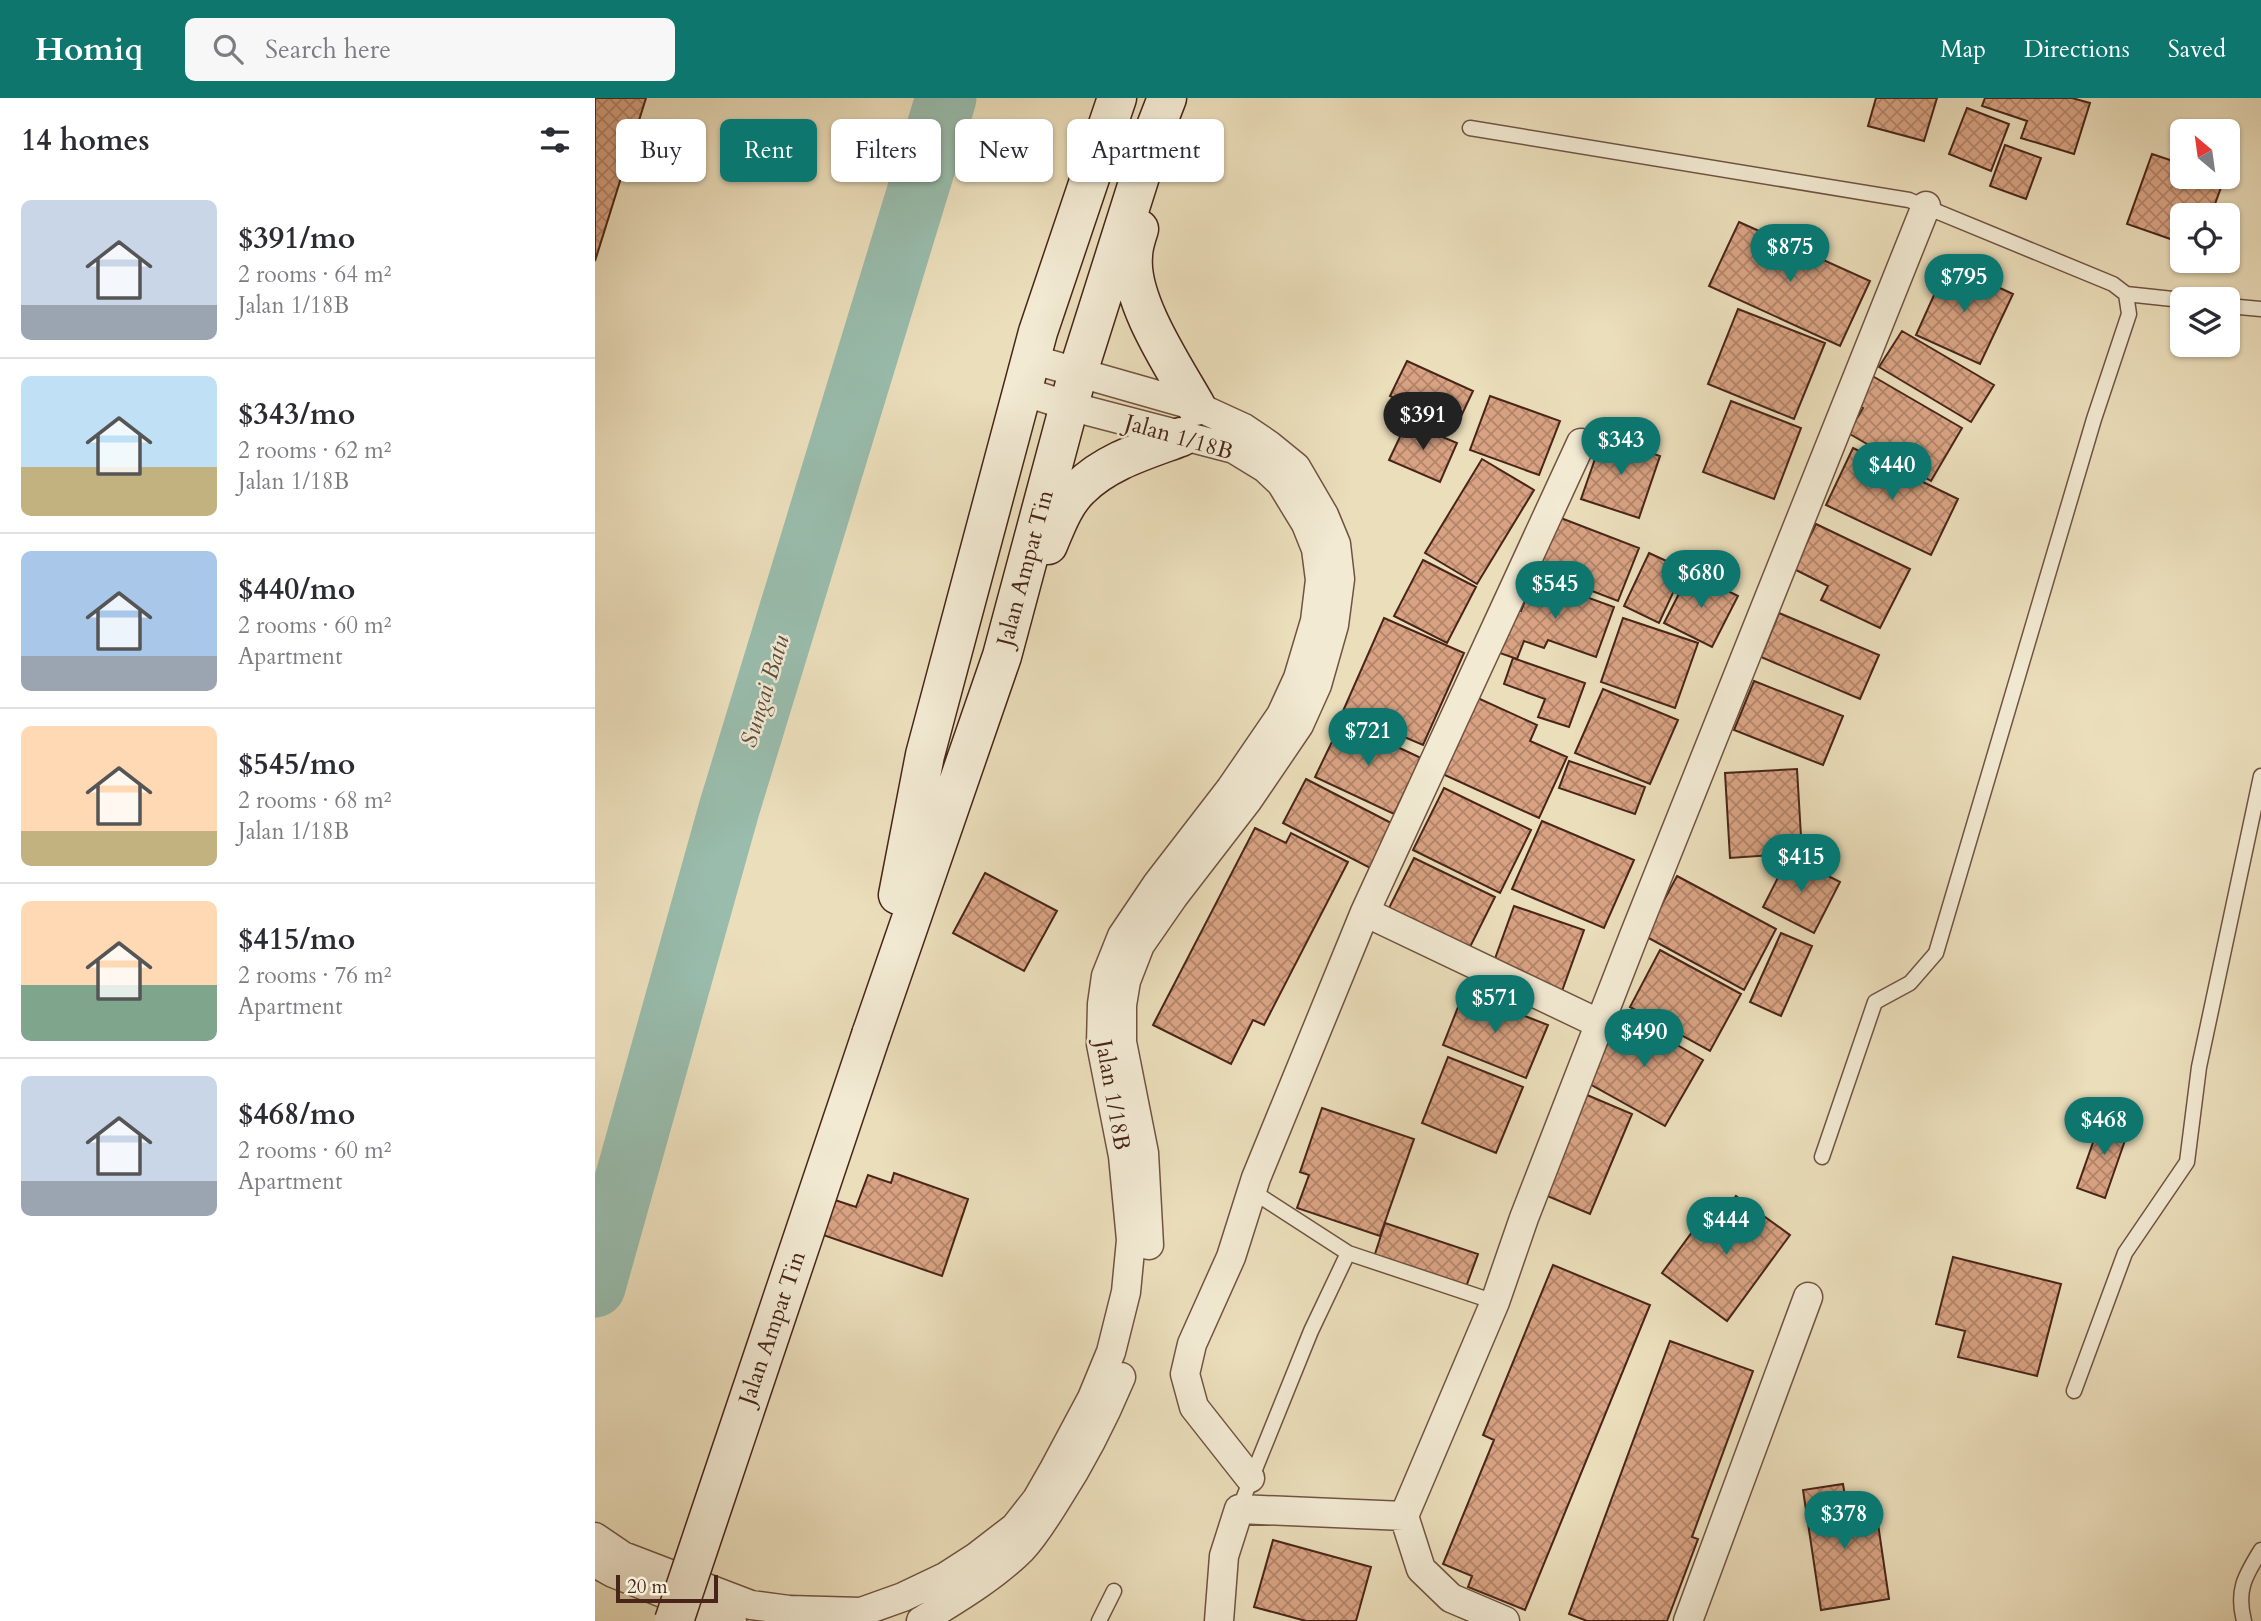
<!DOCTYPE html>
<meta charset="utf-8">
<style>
:root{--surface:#fff;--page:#f7f7f7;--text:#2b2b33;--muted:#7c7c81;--line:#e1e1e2;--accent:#0f766e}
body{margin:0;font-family:Cardo,serif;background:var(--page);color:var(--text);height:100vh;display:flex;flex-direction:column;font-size:26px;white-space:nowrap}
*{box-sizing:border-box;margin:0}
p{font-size:23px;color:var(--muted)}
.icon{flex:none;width:38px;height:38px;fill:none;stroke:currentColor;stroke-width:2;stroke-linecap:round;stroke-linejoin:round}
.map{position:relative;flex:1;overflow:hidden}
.side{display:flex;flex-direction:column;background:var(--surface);width:595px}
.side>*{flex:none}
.banner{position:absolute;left:21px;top:21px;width:665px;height:63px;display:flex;gap:14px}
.needle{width:46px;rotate:331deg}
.controls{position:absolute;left:1575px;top:21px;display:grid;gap:14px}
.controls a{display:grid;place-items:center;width:70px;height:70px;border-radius:10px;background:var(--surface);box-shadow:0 2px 5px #0004;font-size:35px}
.scale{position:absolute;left:21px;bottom:18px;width:102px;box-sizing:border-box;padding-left:7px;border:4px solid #482518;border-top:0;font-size:19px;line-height:24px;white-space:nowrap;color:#482518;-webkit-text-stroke:5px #f2ead3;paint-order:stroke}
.price{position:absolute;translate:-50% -60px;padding:0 16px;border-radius:24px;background:var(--accent);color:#fff;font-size:23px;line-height:46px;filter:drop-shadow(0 2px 4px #0008)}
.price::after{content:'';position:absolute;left:50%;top:42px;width:21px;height:16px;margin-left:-10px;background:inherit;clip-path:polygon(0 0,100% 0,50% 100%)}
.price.selected{background:#222;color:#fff}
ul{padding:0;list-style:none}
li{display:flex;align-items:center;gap:21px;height:175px;padding:0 21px}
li+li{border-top:2px solid var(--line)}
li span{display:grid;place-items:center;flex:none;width:196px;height:140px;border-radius:10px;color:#555}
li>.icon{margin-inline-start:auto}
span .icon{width:84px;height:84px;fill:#fffc;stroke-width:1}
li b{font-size:30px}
h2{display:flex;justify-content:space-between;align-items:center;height:84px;padding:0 21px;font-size:30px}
.tag{padding:0 24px;border-radius:10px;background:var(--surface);box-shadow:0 2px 5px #0004;font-size:24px;line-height:63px}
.tag.selected{background:var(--accent);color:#fff}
header{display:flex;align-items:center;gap:42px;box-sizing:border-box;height:98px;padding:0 35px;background:var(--accent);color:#fff}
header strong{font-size:33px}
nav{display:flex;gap:38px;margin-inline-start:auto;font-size:24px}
.search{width:490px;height:63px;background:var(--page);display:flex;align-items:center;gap:18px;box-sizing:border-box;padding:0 24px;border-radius:10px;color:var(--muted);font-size:26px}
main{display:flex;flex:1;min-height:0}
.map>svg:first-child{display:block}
</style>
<header>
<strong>Homiq</strong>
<div class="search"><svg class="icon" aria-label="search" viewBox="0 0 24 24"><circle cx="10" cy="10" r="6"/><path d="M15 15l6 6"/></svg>Search here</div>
<nav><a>Map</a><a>Directions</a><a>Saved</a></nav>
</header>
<main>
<section class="side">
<h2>14 homes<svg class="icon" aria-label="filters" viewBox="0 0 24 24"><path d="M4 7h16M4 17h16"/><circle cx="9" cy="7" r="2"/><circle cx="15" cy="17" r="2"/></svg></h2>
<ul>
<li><span style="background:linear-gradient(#c9d6e8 75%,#9aa5b1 0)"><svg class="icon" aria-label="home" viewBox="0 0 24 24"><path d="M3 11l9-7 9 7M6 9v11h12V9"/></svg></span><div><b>$391/mo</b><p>2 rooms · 64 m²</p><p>Jalan 1/18B</p></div></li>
<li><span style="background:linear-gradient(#bfe0f5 65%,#c2b280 0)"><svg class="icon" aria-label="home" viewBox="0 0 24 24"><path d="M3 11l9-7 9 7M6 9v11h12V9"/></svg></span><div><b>$343/mo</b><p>2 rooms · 62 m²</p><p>Jalan 1/18B</p></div></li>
<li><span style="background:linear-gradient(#a9c7e8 75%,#9aa5b1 0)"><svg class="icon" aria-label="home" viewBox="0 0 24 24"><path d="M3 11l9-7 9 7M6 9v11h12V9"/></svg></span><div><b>$440/mo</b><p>2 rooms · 60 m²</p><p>Apartment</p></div></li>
<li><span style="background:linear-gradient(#ffd9b3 75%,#c2b280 0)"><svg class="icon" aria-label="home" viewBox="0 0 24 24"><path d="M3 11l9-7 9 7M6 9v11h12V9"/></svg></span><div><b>$545/mo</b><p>2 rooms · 68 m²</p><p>Jalan 1/18B</p></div></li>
<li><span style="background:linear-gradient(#ffd9b3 60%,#7fa58c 0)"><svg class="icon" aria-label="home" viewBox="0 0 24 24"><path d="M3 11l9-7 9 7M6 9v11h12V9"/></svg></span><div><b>$415/mo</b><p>2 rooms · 76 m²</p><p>Apartment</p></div></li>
<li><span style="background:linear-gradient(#c9d6e8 75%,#9aa5b1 0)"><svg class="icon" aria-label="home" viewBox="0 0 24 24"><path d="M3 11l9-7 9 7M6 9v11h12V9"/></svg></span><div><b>$468/mo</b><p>2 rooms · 60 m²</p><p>Apartment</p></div></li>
</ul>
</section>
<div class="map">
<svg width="1666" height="1523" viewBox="0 0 1666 1523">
<defs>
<pattern id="building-cross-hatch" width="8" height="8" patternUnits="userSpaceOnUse" patternTransform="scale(1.75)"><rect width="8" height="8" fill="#d9a383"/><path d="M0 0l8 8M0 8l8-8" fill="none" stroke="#b2856a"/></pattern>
</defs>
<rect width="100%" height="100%" fill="#ebdebb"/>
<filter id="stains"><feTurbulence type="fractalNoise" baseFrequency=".00286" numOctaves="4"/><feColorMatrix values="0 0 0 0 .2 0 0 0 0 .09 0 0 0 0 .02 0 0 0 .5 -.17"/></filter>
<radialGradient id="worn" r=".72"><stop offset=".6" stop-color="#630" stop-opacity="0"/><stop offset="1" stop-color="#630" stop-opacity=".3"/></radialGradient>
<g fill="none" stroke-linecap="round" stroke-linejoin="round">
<path stroke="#99bcac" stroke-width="61" d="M0 1189 134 711 351 0"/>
</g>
<path fill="url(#building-cross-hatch)" stroke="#482518" stroke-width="2" d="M0 0H51L0 163Z
M1281 0H1342L1329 43 1273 28Z
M1390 0H1477L1495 5 1479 56 1426 40 1432 23 1387 8Z
M1372 10 1414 26 1396 73 1354 56Z
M1410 47 1446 60 1431 101 1395 88Z
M1557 56 1587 66V79H1623L1629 81 1616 117H1587V145L1532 126Z
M1144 124 1275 183 1245 248 1114 188Z
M1353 166 1418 196 1385 266 1321 237Z
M1143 211 1230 245 1199 321 1113 286Z
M1307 233 1399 287 1376 324 1284 269Z
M812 263 878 293 861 329 795 298Z
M1274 276 1367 330 1336 383 1253 335 1268 310 1258 304Z
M895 298 965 323 944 377 875 352Z
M1136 303 1206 330 1179 401 1108 374Z
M812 324 862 345 845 384 794 362Z
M1008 338 1065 358 1044 420 986 401Z
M1258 350 1363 401 1336 457 1231 407Z
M887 361 939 392 882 486 830 455Z
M958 417 1044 450 1023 503 937 470Z
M1221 426 1315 471 1285 530 1226 502 1233 488 1199 471Z
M1054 455 1089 471 1064 525 1029 508Z
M828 462 881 489 852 545 799 518Z
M1095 474 1143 498 1117 549 1069 525Z
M939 480 1019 509 1001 559 953 542 949 550 929 543 922 561 899 553 915 510 926 513Z
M1184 515 1284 557 1265 601 1166 559Z
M789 520 869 555 828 647 748 613Z
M1028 520 1103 545 1080 610 1006 584Z
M918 560 990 585 974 629 943 619 950 601 909 586Z
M1159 583 1248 618 1228 667 1139 632Z
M1008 591 1083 622 1055 686 980 655Z
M876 597 942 627 935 643 972 659 944 720 841 673Z
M747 623 826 660 799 716 720 679Z
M974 663 1050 689 1040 716 964 690Z
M1202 671 1207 755 1135 760 1130 675Z
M711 681 804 729 781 773 688 725Z
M849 690 936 732 905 795 818 752Z
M947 723 1039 762 1009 830 917 791Z
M660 730 691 745 696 735 753 764 669 927 658 922 636 966 558 927Z
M1194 758 1245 784 1219 835 1168 809Z
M819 760 900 799 871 857 790 818Z
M390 775 462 813 429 873 358 835Z
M1082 778 1181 831 1149 892 1050 838Z
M919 808 989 832 967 893 897 869Z
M1186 835 1217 848 1186 918 1155 904Z
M1065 852 1146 896 1115 953 1035 909Z
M869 894 953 927 931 980 848 947Z
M1024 913 1108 962 1070 1028 993 985Z
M853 959 928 989 901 1055 827 1025Z
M992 997 1037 1016 995 1116 950 1097Z
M727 1010 819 1041 785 1138 702 1110 714 1077 705 1074Z
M1507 1019 1535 1028 1510 1100 1482 1090Z
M299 1075 373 1101 347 1178 228 1137 240 1102 261 1109 273 1077 296 1085Z
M1141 1098 1195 1137 1132 1223 1067 1175 1114 1111 1125 1119Z
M790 1125 883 1156 871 1189 779 1159Z
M1358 1159 1466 1186 1442 1278 1363 1259 1370 1233 1341 1226Z
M958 1167 1055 1207 930 1512 873 1489 877 1478 848 1466 899 1342 888 1337Z
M1075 1243 1158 1273 1097 1439 1103 1441 1072 1523H992L974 1516Z
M1248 1386 1254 1423 1282 1419 1294 1501 1226 1512 1208 1392Z
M678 1442 776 1469 761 1523H711L659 1509Z"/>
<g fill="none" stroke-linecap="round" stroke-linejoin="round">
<defs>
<path id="lane" d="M875 30 1314 102 1518 186 1531 196 1534 216 1499 321 1341 855 1315 885 1280 904 1227 1059
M1531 196 1587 202
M1633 208 1666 211
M657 1093 753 1155
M1479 1293 1530 1155 1592 1064 1604 969 1666 678
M644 1411 716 1233 753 1155 900 1204
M504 1523 519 1493
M1649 1523C1641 1492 1650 1478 1666 1452"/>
<path id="street" d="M436 261 601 308 649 330 674 347 701 369 729 417 741 446 745 481 739 527 722 587 704 627 653 702 579 798 545 847 531 883 527 907V944L549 1055 554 1147
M770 814 1005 926
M655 1380 599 1309 590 1276 597 1246 636 1159 661 1080 770 814 986 345
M809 1418 826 1471 856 1500 910 1523
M0 1439 28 1458 156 1507 194 1512 266 1514 308 1499 350 1479 381 1459 420 1429 442 1401 458 1373 497 1300 516 1254 531 1194 536 1142 528 1058 506 946 507 906 511 878 527 838 562 786 636 690 686 617 703 580 720 523 725 482 721 451 711 426 686 385 670 370 639 351 474 308 427 293
M0 1465 18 1475 137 1523
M326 1523C360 1502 398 1480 427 1451 440 1437 451 1419 461 1403 487 1363 508 1322 526 1279
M624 1523 629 1458 644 1411 809 1418 900 1204 929 1120 1038 840 1331 108
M1093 1523 1213 1199"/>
<path id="secondary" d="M544 131C541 140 538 149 538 158 534 203 579 269 601 308
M453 447C461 428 469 405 485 390 512 363 551 352 586 339
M303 797 330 657 443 234 522 0
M276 937 407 558 483 274 560 31 572 0"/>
</defs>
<use href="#lane" stroke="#715341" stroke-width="17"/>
<use href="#street" stroke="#715341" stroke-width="31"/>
<use href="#secondary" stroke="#482518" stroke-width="41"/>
<use href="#lane" stroke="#f2ead3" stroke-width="14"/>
<use href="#street" stroke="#f2ead3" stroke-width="28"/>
<use href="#secondary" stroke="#f2ead3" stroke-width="38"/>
<defs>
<path id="secondary-bridge" d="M79 1523 276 937"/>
</defs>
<use href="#secondary-bridge" stroke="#482518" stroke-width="41" stroke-linecap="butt"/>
<use href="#secondary-bridge" stroke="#f2ead3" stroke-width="38"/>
</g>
<g text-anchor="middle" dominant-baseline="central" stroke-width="5" stroke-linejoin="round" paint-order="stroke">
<g font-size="23" fill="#482518" stroke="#f2ead3">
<text transform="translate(584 339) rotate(16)">Jalan 1/18B</text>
<text transform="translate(430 470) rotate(-75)">Jalan Ampat Tin</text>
<text transform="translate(518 997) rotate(80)">Jalan 1/18B</text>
<text transform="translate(177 1230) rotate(-71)">Jalan Ampat Tin</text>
</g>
<g font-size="24" font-style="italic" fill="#5c4b3d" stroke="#f2ead3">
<text transform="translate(170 593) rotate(-73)">Sungai Batu</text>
</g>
</g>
<rect width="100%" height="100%" filter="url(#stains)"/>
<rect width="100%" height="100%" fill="url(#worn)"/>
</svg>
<div class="controls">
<a><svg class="needle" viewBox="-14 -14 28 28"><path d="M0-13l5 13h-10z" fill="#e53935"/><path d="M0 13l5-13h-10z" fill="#7c7c81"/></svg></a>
<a><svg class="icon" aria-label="locate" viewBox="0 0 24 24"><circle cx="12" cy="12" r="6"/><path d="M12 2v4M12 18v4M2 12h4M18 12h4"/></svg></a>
<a><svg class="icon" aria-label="layers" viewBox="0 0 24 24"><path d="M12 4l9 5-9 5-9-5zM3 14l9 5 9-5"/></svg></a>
</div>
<div class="scale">20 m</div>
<b class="price" style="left:1195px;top:186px">$875</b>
<b class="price" style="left:1369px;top:216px">$795</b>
<b class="price selected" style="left:828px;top:354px">$391</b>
<b class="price" style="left:1026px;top:379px">$343</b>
<b class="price" style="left:1297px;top:404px">$440</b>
<b class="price" style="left:1106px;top:512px">$680</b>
<b class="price" style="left:960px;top:523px">$545</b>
<b class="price" style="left:773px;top:670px">$721</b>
<b class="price" style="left:1206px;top:796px">$415</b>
<b class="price" style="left:900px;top:937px">$571</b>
<b class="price" style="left:1049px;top:971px">$490</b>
<b class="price" style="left:1509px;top:1059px">$468</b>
<b class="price" style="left:1131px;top:1159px">$444</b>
<b class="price" style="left:1249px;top:1453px">$378</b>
<div class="banner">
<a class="tag">Buy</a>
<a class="tag selected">Rent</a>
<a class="tag">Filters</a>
<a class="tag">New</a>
<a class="tag">Apartment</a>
</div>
</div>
</main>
